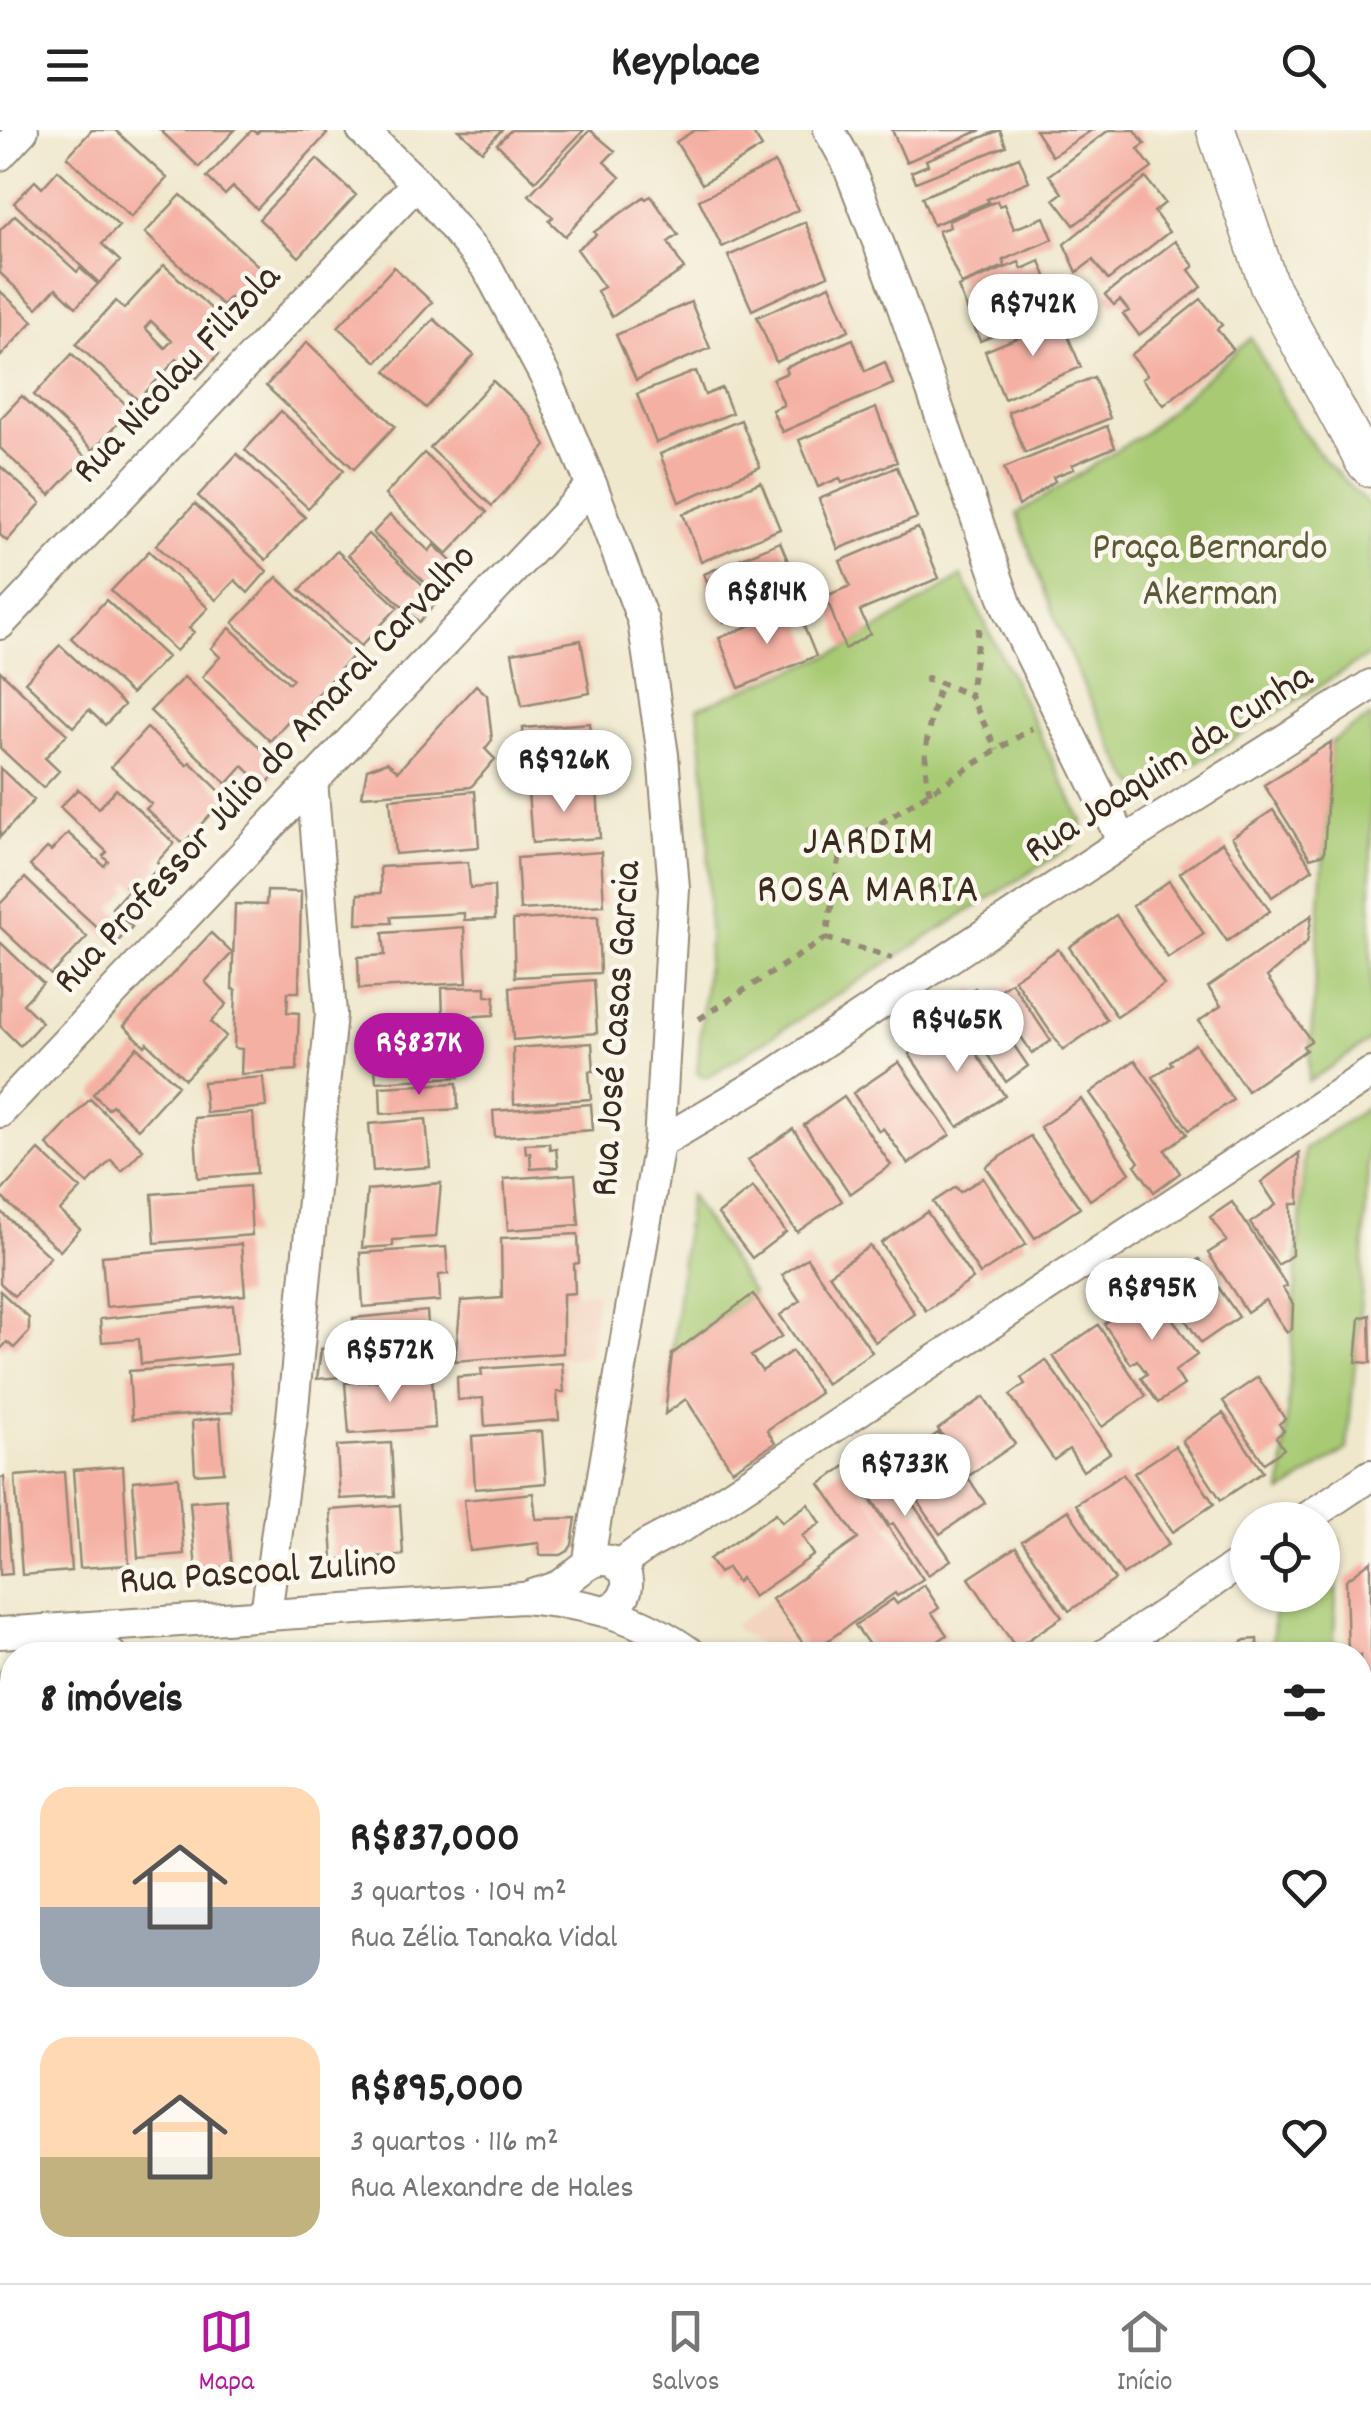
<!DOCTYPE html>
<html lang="pt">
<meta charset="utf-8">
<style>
:root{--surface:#fff;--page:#f6f6f6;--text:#222;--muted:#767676;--line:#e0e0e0;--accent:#b5179e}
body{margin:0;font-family:Dekko,sans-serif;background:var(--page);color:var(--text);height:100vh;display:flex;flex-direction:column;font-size:38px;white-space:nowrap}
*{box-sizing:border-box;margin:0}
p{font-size:32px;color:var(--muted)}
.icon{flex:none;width:55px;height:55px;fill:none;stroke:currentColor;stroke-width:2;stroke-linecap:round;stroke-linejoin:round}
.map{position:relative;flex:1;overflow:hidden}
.details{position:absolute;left:0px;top:1512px;width:1372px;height:642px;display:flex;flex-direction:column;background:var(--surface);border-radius:40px 40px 0 0;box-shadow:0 2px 8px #0004}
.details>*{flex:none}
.fabs{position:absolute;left:1230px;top:1372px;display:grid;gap:20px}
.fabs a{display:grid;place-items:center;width:110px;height:110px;border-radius:50%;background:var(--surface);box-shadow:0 2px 8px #0004;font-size:50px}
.price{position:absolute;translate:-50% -85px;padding:0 22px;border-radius:35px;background:#fff;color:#222;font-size:32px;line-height:65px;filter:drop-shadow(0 2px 5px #0008)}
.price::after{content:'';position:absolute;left:50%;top:60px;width:30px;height:22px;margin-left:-15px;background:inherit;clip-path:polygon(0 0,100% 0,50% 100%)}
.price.on{background:var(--accent);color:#fff}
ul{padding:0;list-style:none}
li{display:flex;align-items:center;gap:30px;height:250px;padding:0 40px}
li span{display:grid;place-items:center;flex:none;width:280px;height:200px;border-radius:30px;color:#555}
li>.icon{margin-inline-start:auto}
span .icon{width:120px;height:120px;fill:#fffc;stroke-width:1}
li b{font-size:42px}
h2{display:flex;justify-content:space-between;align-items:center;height:120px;padding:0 40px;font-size:42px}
header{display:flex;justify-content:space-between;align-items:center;height:130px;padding:0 40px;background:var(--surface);font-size:45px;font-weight:800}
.dock{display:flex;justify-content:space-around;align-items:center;height:140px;border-top:2px solid var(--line);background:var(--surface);font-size:28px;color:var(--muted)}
.dock a{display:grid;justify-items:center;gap:5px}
.dock .on{color:var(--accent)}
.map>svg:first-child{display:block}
</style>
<header><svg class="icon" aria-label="menu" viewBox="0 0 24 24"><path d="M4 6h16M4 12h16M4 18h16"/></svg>Keyplace<svg class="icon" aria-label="search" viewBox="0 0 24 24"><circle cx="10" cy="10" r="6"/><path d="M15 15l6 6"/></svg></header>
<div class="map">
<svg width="1371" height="2153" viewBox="0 0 1371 2153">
<rect width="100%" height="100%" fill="#fbf7ec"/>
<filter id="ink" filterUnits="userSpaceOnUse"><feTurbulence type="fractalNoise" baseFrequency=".01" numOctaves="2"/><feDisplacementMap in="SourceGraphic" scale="20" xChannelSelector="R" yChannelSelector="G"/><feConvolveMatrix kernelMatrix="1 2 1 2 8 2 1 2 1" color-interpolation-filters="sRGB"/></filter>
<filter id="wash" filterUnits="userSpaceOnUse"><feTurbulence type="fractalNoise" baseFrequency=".0048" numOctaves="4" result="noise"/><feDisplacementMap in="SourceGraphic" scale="40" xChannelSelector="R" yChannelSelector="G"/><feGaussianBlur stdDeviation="2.25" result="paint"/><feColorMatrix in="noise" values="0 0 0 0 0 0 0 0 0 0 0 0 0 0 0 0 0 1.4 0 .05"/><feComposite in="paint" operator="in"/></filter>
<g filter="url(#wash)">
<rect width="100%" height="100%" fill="#efe8cd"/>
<path fill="#f3d4bf" d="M597 1162 589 1227 455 1238 461 1171Z
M858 1409 897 1466 810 1525H771L733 1496Z
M0 2063 12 2072V2142L101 2143 93 2153H0Z"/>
<path fill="#a7ca73" stroke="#717a48" stroke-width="2.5" d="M1251 208 1297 294 1321 326 1371 378V524L1157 657C1149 660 1142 661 1135 654 1124 642 1113 615 1105 600 1069 530 1042 458 1017 384L1144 303Z
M962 446 1082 691 1081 700 1073 715 709 946 702 947 697 943 709 810 708 683 698 578 845 519Z
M1371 586V910L1308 952 1331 612Z
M1371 975 1361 1170 1347 1319 1282 1363 1305 1019Z
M689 1065 753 1164 672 1224Z
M1339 1411 1333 1525H1272L1275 1465H1322L1323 1422Z
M0 1546 12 1547V1761L0 1778Z"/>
<g id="blocks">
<path fill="#f5b0a4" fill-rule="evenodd" d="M92 0H115L167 48 131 87 67 27Z
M160 0H235L199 37Z
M252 0 257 3 260 0H323L327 4 257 79 233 57 225 65 207 47Z
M459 0H502L482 21Z
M511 0H584L535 51 497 14Z
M590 0 615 21 604 32 620 47 565 106 549 91 553 87 529 65Z
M695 0H751L762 17 702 54 676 12Z
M892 0H981L906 32Z
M1000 0 1006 16 916 52 911 42 928 35 926 30Z
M1035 0H1092L1052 26Z
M1109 0H1135L1145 14 1138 19 1152 38 1074 95 1054 69 1062 63 1049 45Z
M1019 27 1029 51 987 69 989 72 933 95 922 67Z
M317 29 356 65 299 127 259 89Z
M775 33 798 80 722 117 699 70Z
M58 40 119 96 102 114 120 131 99 153 14 73 35 51 42 58Z
M1146 48 1165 73 1154 82 1169 102 1108 150 1093 130 1077 142 1064 114Z
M181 65 265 142 236 173 230 167 222 175 145 103Z
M651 66 678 105 668 112 684 139 612 187 597 161 604 157 577 119 596 105 594 102 644 67 646 69Z
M997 71 999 76 1004 74 1014 99 1044 87 1053 109 1003 130 1005 136 961 154 938 101 950 97 948 91Z
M15 85 77 142 80 138 98 154 76 177 56 158 37 178 0 143V100Z
M805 92 828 145 752 180 728 126Z
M1175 111 1194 136 1189 140 1202 157 1139 205 1123 184 1129 181 1120 170 1114 175 1105 165Z
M1040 131 1059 179 980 211 958 157 1019 132 1022 139Z
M164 135 217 184 199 205 219 224 197 248 177 229 138 270 76 214 116 171 124 179ZM151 191 172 211 165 218 145 198Z
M394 137 432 172 377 232 338 197Z
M830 155 849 200 776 232 757 187Z
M0 161 33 191 0 227Z
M1201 169 1222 195 1217 199 1233 219 1164 275 1142 249 1147 245 1131 225Z
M691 172 710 218 636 250 616 205Z
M434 189 474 225 426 278 386 241Z
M1061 190 1081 237 1004 269 985 221Z
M853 209 865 241 885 232 893 254 782 302 772 280 784 275 773 249 787 243 785 238Z
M307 212 395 296 354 339 266 256Z
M72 224 131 279 93 320 34 265Z
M696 241 705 265 722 258 732 283 656 313 637 264Z
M1094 247 1110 288 1025 323 1008 282Z
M493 251 529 285 546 316 492 376 430 318Z
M22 266 86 327 50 365 0 318V289Z
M876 278 897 332 842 353 840 348 818 357 799 310Z
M281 281 344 340 308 378 245 320Z
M741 290 760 337 679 372 660 324Z
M1107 296 1115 317 1072 335 1074 339 1053 347 1055 351 1019 376 1004 338Z
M424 323 487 382 447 424 385 365Z
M237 324 305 387 266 430 198 366Z
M0 336 41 373 7 411 0 405Z
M897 337 917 388 838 419 819 369Z
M761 352 780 399 701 432 683 384Z
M195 374 267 441 248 463 235 450 216 470 156 415Z
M390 385 429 421 434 415 464 443 441 468 373 403Z
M918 398 939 448 860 481 870 504 845 519 826 466 850 456 840 431Z
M368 404 439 470 419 492 348 425Z
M780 412 800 460 724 492 704 444Z
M149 421 208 478 189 498 194 502 176 521 111 461Z
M337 421 398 477 361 516 300 460Z
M277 447 356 522 310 572 323 585 304 606 288 591 270 611 202 547 220 527 211 518 230 498 289 553 293 549 233 493Z
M106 470 167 527 131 564 71 508Z
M796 477 816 526 739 558 719 508Z
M581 510 590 563 522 576 512 523Z
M60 515 124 575 105 595 89 580 73 597 25 552Z
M0 541 67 604 45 628 59 641 43 658 0 618Z
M184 547 282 638 264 656 243 636 227 654 150 581Z
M476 555 487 565 492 610 485 619 495 629 471 657 362 666 367 639 387 632 398 641Z
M590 593 592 619 622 617 625 647 563 652V647L505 651 504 627 525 625 523 598Z
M147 598 187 635 190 632 226 667 183 714 146 679 151 674 111 637Z
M1331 612 1324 724 1310 728 1264 655Z
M0 638 34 670 0 707Z
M597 657 600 708 532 713 528 662Z
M78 659 99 678 116 659 174 713 157 732 160 736 138 759 130 752 126 756 129 759 112 778 132 797 115 814 30 736 47 718 51 721 68 703 104 736 108 731 103 726 107 722 60 677Z
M475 661 479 717 395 724 390 669Z
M1273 680 1313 739 1272 767 1232 707Z
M1222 712 1270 781 1227 811 1180 743Z
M601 722 604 775 520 780 517 728Z
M468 732 470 758 494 756 495 789 464 790V783L391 787 392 793 357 794 358 764 381 763 380 737Z
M25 748 87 807 51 845 0 797V774Z
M1169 751 1204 804 1168 828 1133 776Z
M267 761 301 762 299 862H288L287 882 299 883 297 940 241 944 242 919 234 918 236 860 232 859 235 774 266 775Z
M1116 785 1164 855 1117 887 1069 817Z
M1312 785 1307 812 1267 847 1311 911 1303 916 1306 920 1247 961 1199 891 1221 876 1208 857Z
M598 786 600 843 515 847 513 790Z
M464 797 467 853 359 859 358 827 385 825 383 803Z
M211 803 232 823 205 852 227 874 211 892 226 906 185 949 147 913 145 916 124 896Z
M0 812 43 853 23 874 42 892 20 916 0 896Z
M1058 819 1107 890 1063 920 1014 849Z
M594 850 597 903 513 910 510 857Z
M1011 852 1051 911 1032 923 993 864Z
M486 857V866H495L494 885 443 888 442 858Z
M975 858 1028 936 1006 952 953 874Z
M440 891 442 919 458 918 459 947 376 952 374 923 383 922 381 895Z
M955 892 1005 966 958 997 909 924Z
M592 913 594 941H589L591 969 514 974 513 918Z
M1195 914 1233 970 1189 1000 1153 947 1172 934 1170 931Z
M137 917 178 955 138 999 112 975 108 979 93 964Z
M1135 930 1187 1004 1165 1020 1180 1043 1154 1062 1135 1035 1139 1032 1090 963Z
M899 932 950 1005 908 1034 883 998 879 1001 853 963Z
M263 947 266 977 206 983 203 952Z
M457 953 458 979 381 984 380 957Z
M844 967 891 1035 850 1064 804 995Z
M90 969 143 1019 122 1041 111 1030 88 1054 47 1015Z
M1081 969 1130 1043 1090 1070 1040 997Z
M591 974 593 1000 495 1007 493 981Z
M253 983 257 1043 198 1048 194 988Z
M426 989 430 1037 373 1041 369 994Z
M793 999 842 1071 797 1102 748 1030Z
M1030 1006 1080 1078 1035 1108 986 1037Z
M549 1013 550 1019 556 1018 558 1037 531 1039 530 1022 526 1023 525 1014Z
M39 1020 81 1059 60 1081 80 1099 60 1121 0 1066V1063Z
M1299 1023V1074H1291L1292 1125 1278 1135 1250 1093 1276 1075 1261 1052Z
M575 1044 579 1095 508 1100 504 1049Z
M983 1048 1026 1114 980 1144 933 1072 956 1057 960 1062Z
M441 1053 436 1107 393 1110V1116L362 1118 367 1060Z
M249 1056 252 1105 155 1113 152 1064Z
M753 1057 786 1102 752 1128 718 1084Z
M1232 1072 1287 1156 1283 1158 1293 1174 1292 1199 1287 1202 1265 1170 1247 1182 1208 1123 1227 1111 1210 1087Z
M0 1081 50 1127 14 1166 0 1153Z
M927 1082 973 1149 926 1181 881 1113Z
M578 1104 579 1133 574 1134 575 1163 563 1164V1223L455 1231 461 1171 502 1168 501 1108Z
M241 1114 245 1165 106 1177 102 1126Z
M870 1116 915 1184 875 1212 829 1144Z
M446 1117 448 1144 439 1145 440 1171 363 1177 360 1123Z
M807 1128 872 1222 826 1254 780 1185 800 1171 782 1145Z
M1199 1129 1239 1187 1201 1213 1162 1155Z
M1151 1157 1197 1225 1175 1241 1184 1255 1158 1273 1141 1248 1147 1244 1137 1230 1131 1234 1104 1194Z
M0 1161 29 1188V1202L14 1218 7 1212 0 1220Z
M753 1164 782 1206 751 1226 762 1241 792 1221 820 1263 767 1300 775 1313 732 1340 686 1269 665 1284 672 1224Z
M233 1175 237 1224 141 1234 139 1209 102 1212 100 1189Z
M427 1181 431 1240 317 1249 321 1219 355 1215 353 1188Z
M1370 1185 1371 1233 1356 1232 1360 1188Z
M1098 1195 1146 1266 1102 1297 1053 1226Z
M1046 1230 1110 1323 1083 1341 1069 1319 1054 1330 1010 1265 1025 1254 1021 1248Z
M562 1233 564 1262H557L559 1290 485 1296 483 1268 458 1270 457 1247 482 1245 481 1239Z
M230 1234 233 1282 132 1289 129 1241Z
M432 1246 435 1298 349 1304 345 1253Z
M1258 1247 1285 1289 1279 1294 1284 1301 1276 1307 1284 1319 1264 1333 1223 1271Z
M984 1267 1015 1314 970 1345 938 1299Z
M1223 1283 1263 1342 1221 1370 1182 1311Z
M220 1288 224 1342 195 1344 192 1291Z
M542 1301 546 1353 475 1359 472 1306Z
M938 1303 985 1373 940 1404 893 1334Z
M391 1313 394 1366 340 1369 337 1316Z
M1175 1316 1214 1374 1173 1402 1134 1343Z
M886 1334 951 1430 928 1445 893 1393 889 1395 860 1352Z
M847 1335 923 1449 897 1466 895 1463 810 1523 772 1469 858 1409 820 1354Z
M123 1336 129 1435 80 1438 73 1340Z
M64 1342 71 1441 22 1445 15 1346Z
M1123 1344 1169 1414 1123 1445 1076 1374Z
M4 1347 12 1444 0 1445V1348Z
M178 1347 184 1424 138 1428 133 1351Z
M533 1363 536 1389 576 1388 572 1415 568 1421 561 1425H540L539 1413 470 1421 464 1370Z
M226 1369 232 1437 196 1440 190 1372Z
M808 1374 821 1393 802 1406 814 1425 753 1467 741 1448 737 1452 727 1438 719 1443 709 1429 776 1383 782 1392Z
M400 1375 403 1425 333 1430 330 1380Z
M1068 1380 1115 1450 1069 1481 1022 1411Z
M1016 1417 1062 1487 1016 1518 969 1448Z
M1371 1431V1597L1360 1593V1525H1348L1346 1450Z
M924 1455 939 1478 932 1483 947 1505 918 1525H870L874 1522 855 1495 893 1469 897 1474Z
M1257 1509 1258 1525H1222L1245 1510Z
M1360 1712 1371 1726V1793L1360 1780Z
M1360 1852 1371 1866V1925L1360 1936Z
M12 1936V2013L0 2030V1953Z
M12 2022V2069L0 2060V2039Z
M31 2142H83L91 2148 87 2153H23Z
M191 2142H225L217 2153H183Z
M229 2142H303L295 2153H269L264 2150 262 2153H222Z
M309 2142H335L349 2153H301Z
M467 2142H518L510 2153H480Z
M528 2142H593L585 2153H520Z
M770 2142H837L830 2153H762Z
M851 2142H885L877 2153H843Z
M1067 2142H1125L1117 2153H1081Z
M1138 2142H1158L1172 2153H1131Z"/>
</g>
</g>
<g filter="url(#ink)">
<use href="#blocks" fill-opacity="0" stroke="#958976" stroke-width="2.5"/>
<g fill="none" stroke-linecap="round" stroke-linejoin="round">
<defs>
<path id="minor" d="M362 0 417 53 488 139 547 250 592 356 643 491 663 625 674 758 659 1013 588 1435
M829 0 846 30 899 166 1008 479 1123 712
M0 25 23 0
M0 494 417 53
M0 982 592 356
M659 1013 769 948 1123 712 1371 555
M1304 1390 1371 1345
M618 1436 647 1415 685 1395 1371 943
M530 1466C540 1462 551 1460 561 1455 573 1447 587 1430 603 1430 634 1430 635 1471 607 1480
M266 1484 292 1288 331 884 312 650
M76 1498 111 1525
M0 1503 522 1468C591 1474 636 1484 693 1525
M1104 1525 1248 1428
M0 1859 12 1868
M1360 2033 1371 2042
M1360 2105 1371 2082
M378 2142 392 2153
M922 2142 935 2153
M1337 2153 1342 2142"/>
<path id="tertiary" d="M1216 0 1269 156 1364 331 1371 338"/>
</defs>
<use href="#minor" stroke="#958976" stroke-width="34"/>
<use href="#tertiary" stroke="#958976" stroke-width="41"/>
<path stroke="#958976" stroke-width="6" stroke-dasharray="8 8" stroke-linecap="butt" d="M979 498 970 565 997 620
M927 553 928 548 970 565
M930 663C919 624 931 590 940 553
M826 808 892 828
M699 889 826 808 841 718 1032 598"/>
<use href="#minor" stroke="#fff" stroke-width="30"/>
<use href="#tertiary" stroke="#fff" stroke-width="38"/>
</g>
</g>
<g text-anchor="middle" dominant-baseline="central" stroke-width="9" stroke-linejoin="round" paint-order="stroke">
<g font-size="40" fill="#3b2a1e" stroke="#fbf7ec">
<text transform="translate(179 246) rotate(-47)">Rua Nicolau Filizola</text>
<text transform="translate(1170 636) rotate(-33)">Rua Joaquim da Cunha</text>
<text transform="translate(267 641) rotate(-47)">Rua Professor Júlio do Amaral Carvalho</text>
<text transform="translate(619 899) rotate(-86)">Rua José Casas Garcia</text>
<text transform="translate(258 1445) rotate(-4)">Rua Pascoal Zulino</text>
</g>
<g font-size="40" fill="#5b5a38" stroke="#fbf7ec">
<text x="1210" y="420">Praça Bernardo<tspan x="1210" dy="46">Akerman</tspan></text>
</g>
<g font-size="42" letter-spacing="2.5" fill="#3b2a1e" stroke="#fbf7ec">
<text x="869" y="715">JARDIM<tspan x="869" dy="48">ROSA MARIA</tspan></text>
</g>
</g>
</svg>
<div class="fabs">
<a><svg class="icon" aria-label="locate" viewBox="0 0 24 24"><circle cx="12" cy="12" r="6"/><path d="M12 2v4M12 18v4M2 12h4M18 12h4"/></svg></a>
</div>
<b class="price" style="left:1033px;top:229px">R$742K</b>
<b class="price" style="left:767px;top:517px">R$814K</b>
<b class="price" style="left:564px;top:685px">R$926K</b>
<b class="price" style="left:957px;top:945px">R$465K</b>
<b class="price on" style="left:419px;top:968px">R$837K</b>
<b class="price" style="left:1152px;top:1213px">R$895K</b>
<b class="price" style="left:390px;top:1275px">R$572K</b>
<b class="price" style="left:905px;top:1389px">R$733K</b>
<section class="details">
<h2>8 imóveis<svg class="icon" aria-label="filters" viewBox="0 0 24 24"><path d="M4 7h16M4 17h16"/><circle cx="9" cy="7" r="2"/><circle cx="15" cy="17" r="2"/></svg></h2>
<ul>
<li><span style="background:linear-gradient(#ffd9b3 60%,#9aa5b1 0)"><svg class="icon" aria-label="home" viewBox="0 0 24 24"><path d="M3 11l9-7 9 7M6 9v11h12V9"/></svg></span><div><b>R$837,000</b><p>3 quartos · 104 m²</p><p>Rua Zélia Tanaka Vidal</p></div><svg class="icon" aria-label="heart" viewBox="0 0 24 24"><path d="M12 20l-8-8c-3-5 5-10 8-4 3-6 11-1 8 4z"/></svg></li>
<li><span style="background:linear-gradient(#ffd9b3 60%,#c2b280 0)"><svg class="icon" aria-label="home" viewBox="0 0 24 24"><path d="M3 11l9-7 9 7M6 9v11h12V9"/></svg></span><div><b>R$895,000</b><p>3 quartos · 116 m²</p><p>Rua Alexandre de Hales</p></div><svg class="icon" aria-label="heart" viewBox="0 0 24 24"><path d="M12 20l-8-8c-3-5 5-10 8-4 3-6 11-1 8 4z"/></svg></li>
</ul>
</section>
</div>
<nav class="dock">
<a class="on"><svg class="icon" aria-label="map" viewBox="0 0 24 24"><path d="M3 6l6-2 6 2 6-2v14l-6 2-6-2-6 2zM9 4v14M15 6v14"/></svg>Mapa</a>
<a><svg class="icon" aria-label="saved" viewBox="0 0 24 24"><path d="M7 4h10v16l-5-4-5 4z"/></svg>Salvos</a>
<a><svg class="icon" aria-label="home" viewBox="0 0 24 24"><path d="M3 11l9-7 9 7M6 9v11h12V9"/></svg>Início</a>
</nav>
